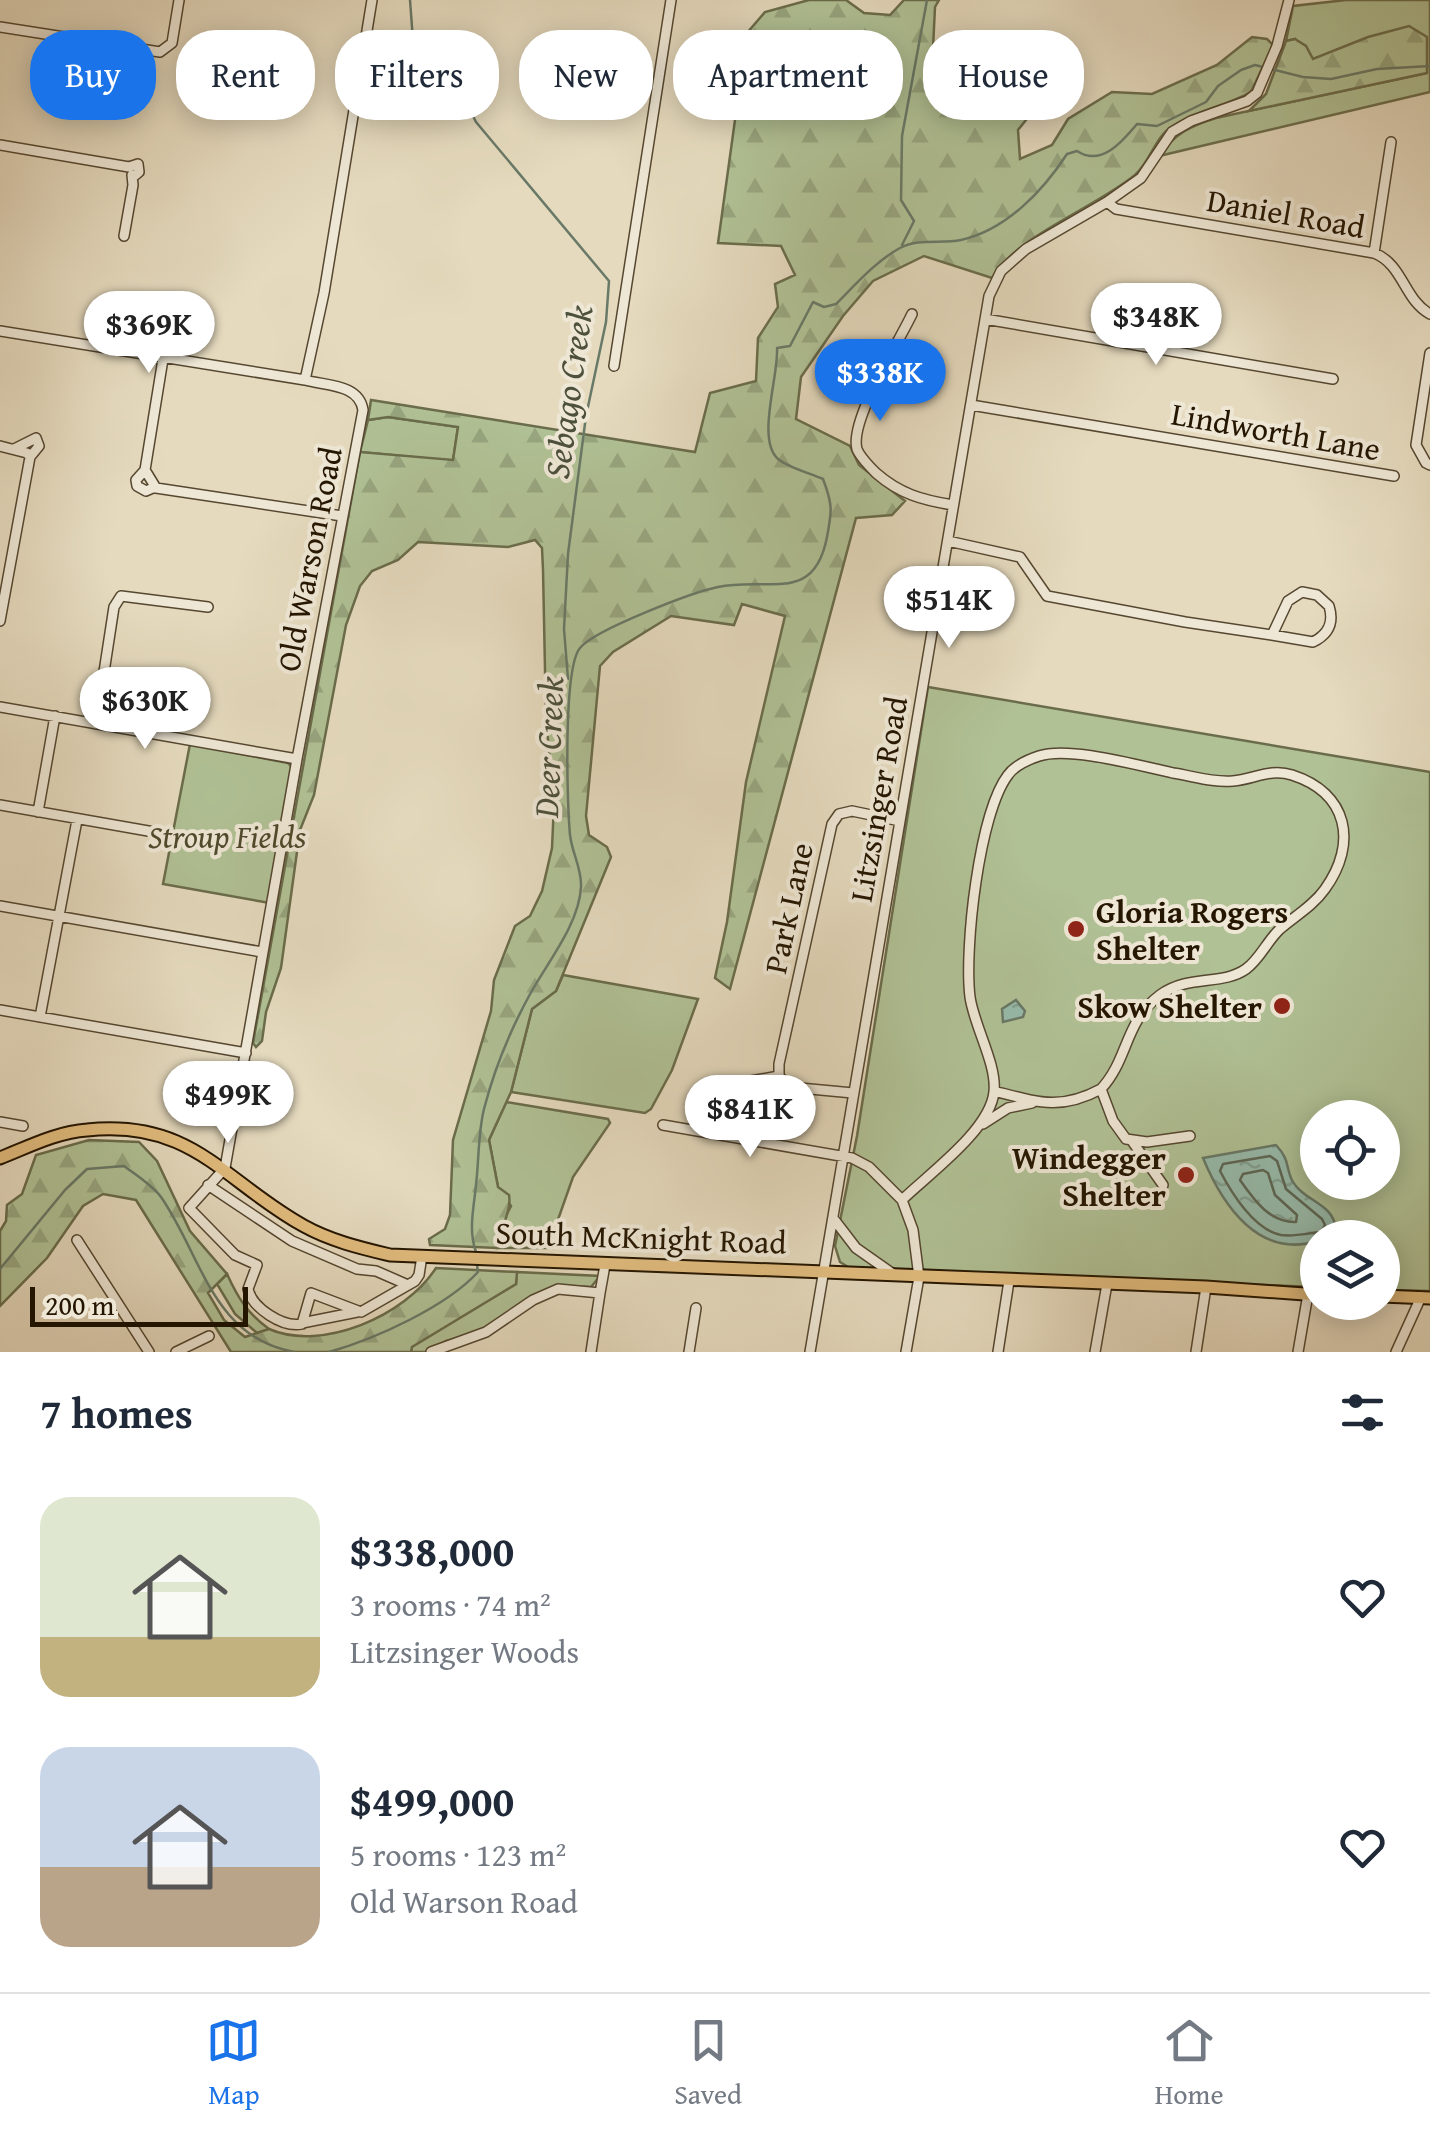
<!DOCTYPE html>
<meta charset="utf-8">
<style>
:root{--surface:#fff;--page:#f6f6f7;--text:#1f2937;--muted:#747a83;--line:#e0e1e3;--accent:#1a73e8}
body{margin:0;font-family:"Gentium Book Plus",serif;background:var(--page);color:var(--text);height:100vh;display:flex;flex-direction:column;font-size:38px;white-space:nowrap}
*{box-sizing:border-box;margin:0}
p{font-size:32px;color:var(--muted)}
.icon{flex:none;width:55px;height:55px;fill:none;stroke:currentColor;stroke-width:2;stroke-linecap:round;stroke-linejoin:round}
.map{position:relative;height:1352px;overflow:hidden}
.details{display:flex;flex-direction:column;background:var(--surface);flex:1}
.details>*{flex:none}
.guide{position:absolute;left:30px;top:30px;width:1370px;height:90px;display:flex;gap:20px}
.buttons{position:absolute;left:1300px;top:1100px;display:grid;gap:20px}
.buttons a{display:grid;place-items:center;width:100px;height:100px;border-radius:50%;background:var(--surface);box-shadow:0 5px 25px #0003;font-size:50px}
.scale{position:absolute;left:30px;bottom:25px;width:218px;box-sizing:border-box;padding-left:10px;border:5px solid #251601;border-top:0;font-size:28px;line-height:35px;white-space:nowrap;color:#251601;-webkit-text-stroke:8px #eee7d5;paint-order:stroke}
.price{position:absolute;translate:-50% -85px;padding:0 22px;border-radius:35px;background:#fff;color:#222;font-size:32px;line-height:65px;filter:drop-shadow(0 2px 5px #0008)}
.price::after{content:'';position:absolute;left:50%;top:60px;width:30px;height:22px;margin-left:-15px;background:inherit;clip-path:polygon(0 0,100% 0,50% 100%)}
.price.current{background:var(--accent);color:#fff}
ul{padding:0;list-style:none}
li{display:flex;align-items:center;gap:30px;height:250px;padding:0 40px}
li span{display:grid;place-items:center;flex:none;width:280px;height:200px;border-radius:30px;color:#555}
li>.icon{margin-inline-start:auto}
span .icon{width:120px;height:120px;fill:#fffc;stroke-width:1}
li b{font-size:42px}
h2{display:flex;justify-content:space-between;align-items:center;height:120px;padding:0 40px;font-size:42px}
.tag{padding:0 35px;border-radius:40px;background:var(--surface);box-shadow:0 5px 25px #0003;font-size:35px;line-height:90px}
.tag.current{background:var(--accent);color:#fff}
.tabs{display:flex;justify-content:space-around;align-items:center;height:140px;border-top:2px solid var(--line);background:var(--surface);font-size:28px;color:var(--muted)}
.tabs a{display:grid;justify-items:center;gap:5px}
.tabs .current{color:var(--accent)}
.map>svg:first-child{display:block}
</style>
<div class="map">
<svg width="1430" height="1352" viewBox="0 0 1430 1352">
<defs>
<pattern id="forest-firs" width="22" height="20" patternUnits="userSpaceOnUse" patternTransform="scale(2.5)"><rect width="22" height="20" fill="#b0c195"/><path d="M5 1l3.5 6h-7zM16 11l3.5 6h-7z" fill="#97a57f"/></pattern>
<pattern id="water-ripples" width="26" height="14" patternUnits="userSpaceOnUse" patternTransform="scale(2.5)"><rect width="26" height="14" fill="#97bbab"/><path d="M2 4q2-2 4 0t4 0M15 11q2-2 4 0t4 0" fill="none" stroke="#82a091"/></pattern>
</defs>
<rect width="100%" height="100%" fill="#e5dabe"/>
<filter id="stains"><feTurbulence type="fractalNoise" baseFrequency=".002" numOctaves="4"/><feColorMatrix values="0 0 0 0 .2 0 0 0 0 .09 0 0 0 0 .02 0 0 0 .5 -.17"/></filter>
<radialGradient id="worn" r=".72"><stop offset=".6" stop-color="#630" stop-opacity="0"/><stop offset="1" stop-color="#630" stop-opacity=".3"/></radialGradient>
<path fill="#b0c195" stroke="#6a6c4b" stroke-width="2.5" fill-rule="evenodd" d="M1346 0H1430V92L1159 156C1174 134 1190 126 1216 118L1427 73 1340 50 1313 59 1295 39 1286 41 1293 6Z
M388 417 458 427 453 461 360 452 368 420Z
M928 687 1430 772V1291L1383 1290 1382 1238H1318L1317 1287 853 1270 840 1262 835 1246 857 1136ZM1318 1118H1382V1182H1318Z
M190 744 288 763 293 768 270 903 163 884Z
M563 975 698 999 672 1070 651 1109 645 1113 511 1092 532 1009 556 991Z
M506 1102 608 1119 610 1123 573 1177 548 1248H497L500 1227 511 1206 498 1187 489 1140Z
M517 1272 600 1276 591 1287 569 1286 477 1333 446 1341 426 1352H411V1347L516 1284Z
M227 1274C238 1298 247 1313 269 1329L257 1333 235 1314 217 1284Z"/>
<path fill="url(#forest-firs)" stroke="#6a6c4b" stroke-width="2.5" d="M809 0H846L864 13 890 15 904 0H939L935 7 931 90 939 98 954 91 951 61H962L975 72 1001 63 1020 51 1036 55 1042 69 1031 90 1030 115 1018 130 1020 159 1052 145 1068 119 1112 92 1152 94 1217 65 1252 37 1267 39 1273 45 1251 92C1226 106 1197 110 1173 126 1155 136 1151 161 1135 175 1095 208 1016 236 992 278L924 256 873 281 843 316 801 377 796 419 850 446 859 465 905 501 892 515 856 518 730 989 715 978 727 922 746 782 785 616 742 604 734 625 671 616 613 652 600 666 586 816 589 835 607 847 611 857 556 991 532 1009 511 1092 489 1140 498 1187 509 1195C512 1212 499 1230 497 1248L430 1245 429 1239 445 1229 450 1215 453 1140 491 1011 494 980 515 926 530 916 542 891 552 848 554 803 546 719 543 570 542 548 535 540 508 547 418 542 398 560 372 571 360 586 346 625 314 795 300 830 281 968 266 1012 262 1041 256 1047 253 1043 360 452 453 460 458 427 388 417 368 420 371 400 695 452 710 393 756 381 758 338 778 307 775 284 795 275 781 246 718 243 747 33 765 12Z
M1409 26 1427 37V73L1249 111 1266 94 1286 41 1295 39 1306 46 1313 59 1368 37Z
M89 1140 139 1142 157 1161 190 1231 227 1274 208 1293 224 1320 245 1337 269 1329C322 1352 405 1316 436 1268L517 1272 516 1284 412 1347 411 1352H231L136 1200 103 1194 83 1206 47 1258 0 1306V1231L6 1221 7 1205 22 1194 36 1155Z"/>
<path fill="url(#water-ripples)" stroke="#697967" stroke-width="2.5" d="M1016 1000 1025 1011 1023 1017 1003 1022 1002 1009Z
M1276 1145C1291 1161 1285 1168 1293 1182 1305 1202 1334 1203 1336 1230L1328 1237 1318 1238 1317 1241C1259 1259 1223 1206 1203 1158Z"/>
<g fill="none" stroke-linecap="round" stroke-linejoin="round">
<path stroke="#5e6856" stroke-width="2.5" d="M1270 1156 1277 1161 1286 1189 1322 1219 1325 1225 1321 1232C1308 1233 1295 1237 1281 1235 1254 1230 1231 1192 1220 1171L1223 1164Z
M1263 1170 1268 1173 1275 1195 1297 1215 1296 1222C1270 1223 1254 1200 1240 1180L1243 1174Z"/>
<path stroke="#697967" stroke-width="2.5" d="M410 0 414 54 433 73 459 88 476 122 609 281 606 322 586 416 568 554 564 629 568 679
M902 245 914 221 901 200 902 136 927 0
M476 1252C468 1230 474 1207 476 1185 479 1160 478 1133 484 1109 494 1070 510 1031 529 996 546 964 579 925 581 887 582 869 572 853 570 835 567 804 563 668 580 648 594 630 693 592 718 587 768 576 814 605 827 537 832 511 833 505 823 479 810 473 789 468 778 459 756 440 779 375 777 348L790 346 813 302 824 307 836 304C855 285 876 261 900 248 919 238 941 244 961 240 1006 230 1043 191 1067 154L1077 151C1101 167 1122 142 1137 124L1157 126 1206 102 1218 86 1241 70 1255 65 1303 77 1331 79 1377 69 1430 66
M0 1269 65 1190 87 1169 124 1166C136 1175 152 1185 161 1197 202 1256 212 1337 294 1352
M329 1352C375 1339 446 1307 478 1272L477 1265"/>
<defs>
<path id="minor" d="M0 27 160 52 172 43 179 0
M0 145 129 167 138 164 139 172 133 177
M1107 202 1116 209 1374 253C1403 264 1404 300 1430 314
M124 236 133 185 132 175
M1374 253 1391 142
M912 314C899 342 849 421 857 449 860 457 869 466 876 473 900 494 922 500 953 505
M985 319 1333 379
M0 331 305 380C327 386 359 384 363 410L297 759 225 1168 189 1208 235 1255 257 1265 248 1289C252 1308 283 1328 302 1324L311 1293 361 1312 415 1281 419 1275 422 1256
M1430 353 1416 445 1426 463 1430 465
M163 359 145 470 156 488 342 516
M614 366 671 0
M305 380 324 293 372 0
M971 405 1394 476
M0 446 27 453 30 457 0 621
M14 449 36 438 39 446 30 457
M145 470 136 480 137 486 146 491 155 487
M948 541 1020 557 1047 596 1185 622 1272 635
M1302 592 1317 595 1329 606C1334 622 1329 634 1313 642L1272 635 1288 601Z
M0 707 297 759
M96 724 114 607 121 596 208 607
M0 805 171 835
M38 812 55 716
M0 906 262 952
M0 1010 246 1053
M40 1017 77 820
M751 1081 779 1076
M994 1091C1037 1102 1060 1111 1101 1089L1113 1121 1126 1139 1147 1142 1190 1136
M853 1093 789 1087 779 1076V1064L832 824 839 814 852 811 900 821
M0 1122 23 1126
M983 1124 1008 1108 1032 1103
M663 1125 852 1158 869 1167 902 1200 913 1230 919 1277 906 1352
M1132 1141 1163 1185
M208 1185 292 1241 357 1269 376 1271 408 1285
M902 1200C930 1173 990 1130 994 1092 997 1064 974 1026 970 997 964 949 979 813 1008 775 1015 765 1027 760 1039 756 1070 746 1140 766 1173 773 1193 776 1213 783 1233 781 1254 779 1271 768 1292 775 1348 793 1358 843 1325 889 1313 906 1295 916 1280 929 1267 941 1260 959 1246 969 1222 986 1189 974 1160 995 1124 1022 1129 1059 1101 1089
M833 1218 856 1248 893 1274
M77 1240 149 1352
M302 1323 357 1312
M176 1352 209 1336
M431 1352 486 1332 533 1300 558 1289 600 1293 605 1265
M591 1352 600 1293
M689 1352 696 1308
M810 1352 989 296 1001 271 1026 249 1107 202 1141 178 1172 132 1191 121 1247 101 1257 93 1277 46 1289 0
M998 1352 1009 1281
M1095 1352 1107 1284
M1196 1352 1206 1287
M1298 1352 1308 1294
M1396 1352 1421 1297"/>
<path id="major" d="M0 1158C28 1147 57 1132 87 1130 193 1119 224 1182 304 1226 331 1241 361 1248 390 1255L1206 1287 1318 1295
M1382 1296 1430 1298"/>
</defs>
<use href="#minor" stroke="#554730" stroke-width="12"/>
<use href="#major" stroke="#251601" stroke-width="15"/>
<use href="#minor" stroke="#eee7d5" stroke-width="9"/>
<use href="#major" stroke="#e2bd7f" stroke-width="11"/>
</g>
<g fill="#8f2418" stroke="#eee7d5" stroke-width="4">
<circle cx="1076" cy="929" r="10"/>
<circle cx="1282" cy="1006" r="10"/>
<circle cx="1186" cy="1175" r="10"/>
</g>
<g text-anchor="middle" dominant-baseline="central" stroke-width="8" stroke-linejoin="round" paint-order="stroke">
<g font-size="32" fill="#251601" stroke="#eee7d5">
<text transform="translate(1286 213) rotate(10)">Daniel Road</text>
<text transform="translate(1276 431) rotate(10)">Lindworth Lane</text>
<text transform="translate(309 559) rotate(-79)">Old Warson Road</text>
<text transform="translate(878 799) rotate(-80)">Litzsinger Road</text>
<text transform="translate(788 908) rotate(-78)">Park Lane</text>
<text transform="translate(641 1237) rotate(2)">South McKnight Road</text>
</g>
<g font-size="32" font-style="italic" fill="#4f492d" stroke="#eee7d5">
<text x="227" y="836">Stroup Fields</text>
</g>
<g font-size="32" font-weight="bold" fill="#251601" stroke="#eee7d5" text-anchor="end">
<text x="1096" y="911" text-anchor="start">Gloria Rogers<tspan x="1096" dy="37">Shelter</tspan></text>
<text x="1262" y="1006">Skow Shelter</text>
<text x="1166" y="1157">Windegger<tspan x="1166" dy="37">Shelter</tspan></text>
</g>
<g font-size="35" font-style="italic" fill="#4d503c" stroke="#eee7d5">
<text transform="translate(568 392) rotate(-82)">Sebago Creek</text>
<text transform="translate(548 747) rotate(-88)">Deer Creek</text>
</g>
</g>
<rect width="100%" height="100%" filter="url(#stains)"/>
<rect width="100%" height="100%" fill="url(#worn)"/>
</svg>
<div class="buttons">
<a><svg class="icon" aria-label="locate" viewBox="0 0 24 24"><circle cx="12" cy="12" r="6"/><path d="M12 2v4M12 18v4M2 12h4M18 12h4"/></svg></a>
<a><svg class="icon" aria-label="layers" viewBox="0 0 24 24"><path d="M12 4l9 5-9 5-9-5zM3 14l9 5 9-5"/></svg></a>
</div>
<div class="scale">200 m</div>
<b class="price" style="left:1156px;top:368px">$348K</b>
<b class="price" style="left:149px;top:376px">$369K</b>
<b class="price current" style="left:880px;top:424px">$338K</b>
<b class="price" style="left:949px;top:651px">$514K</b>
<b class="price" style="left:145px;top:752px">$630K</b>
<b class="price" style="left:228px;top:1146px">$499K</b>
<b class="price" style="left:750px;top:1160px">$841K</b>
<div class="guide">
<a class="tag current">Buy</a>
<a class="tag">Rent</a>
<a class="tag">Filters</a>
<a class="tag">New</a>
<a class="tag">Apartment</a>
<a class="tag">House</a>
</div>
</div>
<section class="details">
<h2>7 homes<svg class="icon" aria-label="filters" viewBox="0 0 24 24"><path d="M4 7h16M4 17h16"/><circle cx="9" cy="7" r="2"/><circle cx="15" cy="17" r="2"/></svg></h2>
<ul>
<li><span style="background:linear-gradient(#dfe7d0 70%,#c2b280 0)"><svg class="icon" aria-label="home" viewBox="0 0 24 24"><path d="M3 11l9-7 9 7M6 9v11h12V9"/></svg></span><div><b>$338,000</b><p>3 rooms · 74 m²</p><p>Litzsinger Woods</p></div><svg class="icon" aria-label="heart" viewBox="0 0 24 24"><path d="M12 20l-8-8c-3-5 5-10 8-4 3-6 11-1 8 4z"/></svg></li>
<li><span style="background:linear-gradient(#c9d6e8 60%,#b9a48a 0)"><svg class="icon" aria-label="home" viewBox="0 0 24 24"><path d="M3 11l9-7 9 7M6 9v11h12V9"/></svg></span><div><b>$499,000</b><p>5 rooms · 123 m²</p><p>Old Warson Road</p></div><svg class="icon" aria-label="heart" viewBox="0 0 24 24"><path d="M12 20l-8-8c-3-5 5-10 8-4 3-6 11-1 8 4z"/></svg></li>
</ul>
</section>
<nav class="tabs">
<a class="current"><svg class="icon" aria-label="map" viewBox="0 0 24 24"><path d="M3 6l6-2 6 2 6-2v14l-6 2-6-2-6 2zM9 4v14M15 6v14"/></svg>Map</a>
<a><svg class="icon" aria-label="saved" viewBox="0 0 24 24"><path d="M7 4h10v16l-5-4-5 4z"/></svg>Saved</a>
<a><svg class="icon" aria-label="home" viewBox="0 0 24 24"><path d="M3 11l9-7 9 7M6 9v11h12V9"/></svg>Home</a>
</nav>
